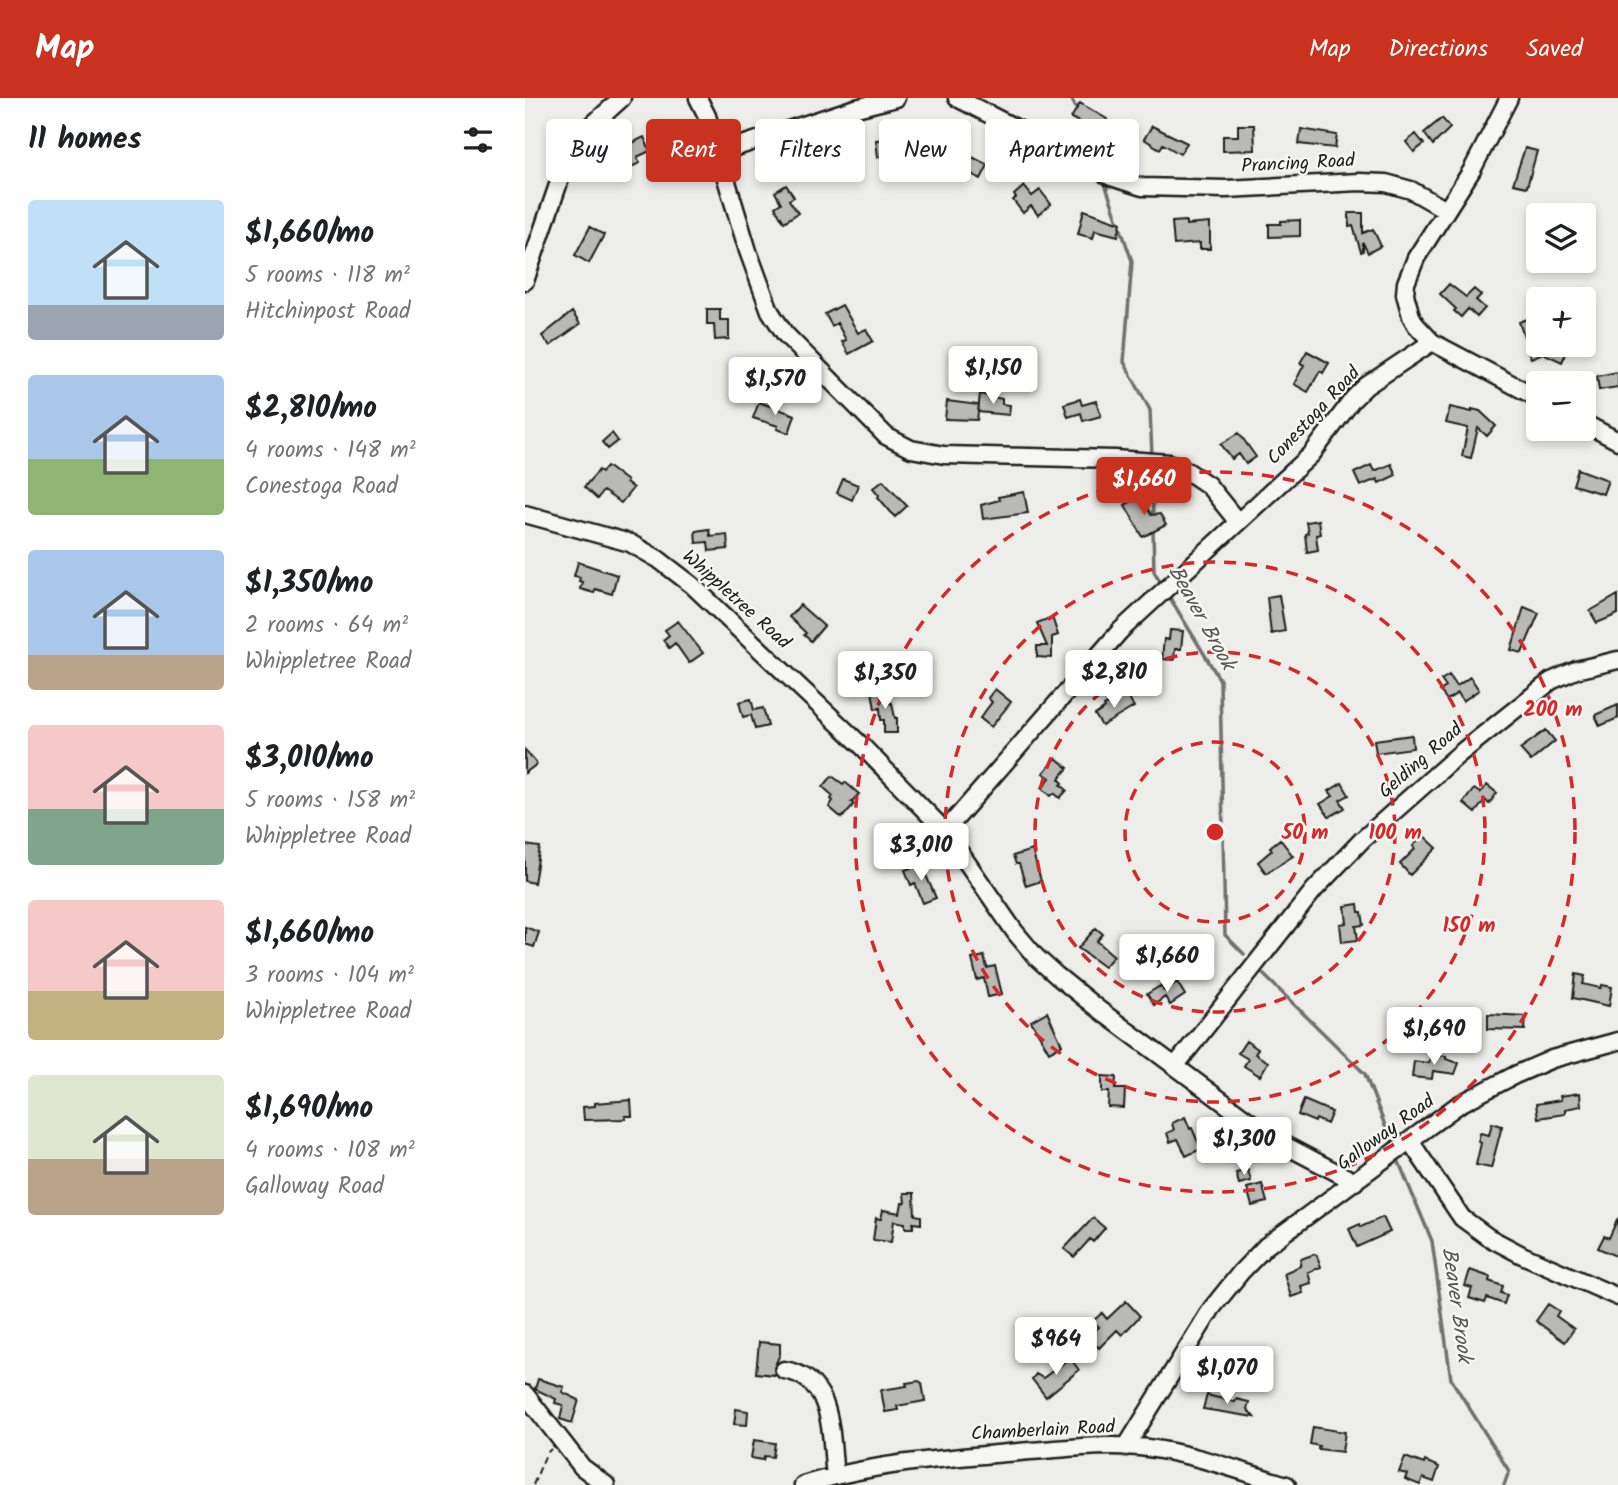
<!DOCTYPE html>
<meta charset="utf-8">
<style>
:root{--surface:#fff;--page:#f6f6f6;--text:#202124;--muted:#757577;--accent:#c8321e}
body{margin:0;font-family:Kalam,sans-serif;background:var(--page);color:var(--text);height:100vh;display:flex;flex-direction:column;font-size:26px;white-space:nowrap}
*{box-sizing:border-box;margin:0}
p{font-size:23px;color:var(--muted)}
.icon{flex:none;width:38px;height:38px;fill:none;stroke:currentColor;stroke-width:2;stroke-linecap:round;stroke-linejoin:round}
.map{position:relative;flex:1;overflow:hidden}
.side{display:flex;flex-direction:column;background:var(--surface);width:525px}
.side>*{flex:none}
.top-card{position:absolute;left:21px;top:21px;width:665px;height:63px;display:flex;gap:14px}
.tools{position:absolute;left:1001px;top:105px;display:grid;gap:14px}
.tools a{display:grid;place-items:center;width:70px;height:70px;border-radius:7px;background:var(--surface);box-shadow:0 4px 10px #0003;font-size:35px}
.price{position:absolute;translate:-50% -60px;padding:0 16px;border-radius:7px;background:#fff;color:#222;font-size:23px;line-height:46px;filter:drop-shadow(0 2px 4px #0008)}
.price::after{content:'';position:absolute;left:50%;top:42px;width:21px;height:16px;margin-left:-10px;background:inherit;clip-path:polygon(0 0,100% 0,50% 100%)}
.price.active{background:var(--accent);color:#fff}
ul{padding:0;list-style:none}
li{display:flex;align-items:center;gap:21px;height:175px;padding:0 28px}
li span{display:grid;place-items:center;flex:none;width:196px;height:140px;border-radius:7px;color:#555}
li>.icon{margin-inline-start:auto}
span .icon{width:84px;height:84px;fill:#fffc;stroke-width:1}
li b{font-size:30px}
h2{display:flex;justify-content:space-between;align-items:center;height:84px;padding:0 28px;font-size:30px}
.tag{padding:0 24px;border-radius:7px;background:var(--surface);box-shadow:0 4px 10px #0003;font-size:24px;line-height:63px}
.tag.active{background:var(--accent);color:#fff}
header{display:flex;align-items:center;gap:42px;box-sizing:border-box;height:98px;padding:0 35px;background:var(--accent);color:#fff}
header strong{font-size:33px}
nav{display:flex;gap:38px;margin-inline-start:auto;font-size:24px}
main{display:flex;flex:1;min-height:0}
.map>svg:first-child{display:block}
</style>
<header>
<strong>Map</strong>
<nav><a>Map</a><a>Directions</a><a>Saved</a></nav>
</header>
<main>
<section class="side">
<h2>11 homes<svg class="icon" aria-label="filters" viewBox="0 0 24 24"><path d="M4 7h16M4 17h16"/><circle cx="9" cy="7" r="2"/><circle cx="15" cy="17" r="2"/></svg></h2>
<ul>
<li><span style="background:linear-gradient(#bfe0f5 75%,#9aa5b1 0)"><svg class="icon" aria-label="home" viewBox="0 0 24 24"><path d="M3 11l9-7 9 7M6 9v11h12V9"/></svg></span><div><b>$1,660/mo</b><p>5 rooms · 118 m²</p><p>Hitchinpost Road</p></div></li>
<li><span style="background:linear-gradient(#a9c7e8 60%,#8fb573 0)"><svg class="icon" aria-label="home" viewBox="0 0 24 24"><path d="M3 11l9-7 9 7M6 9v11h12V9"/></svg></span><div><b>$2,810/mo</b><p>4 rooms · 148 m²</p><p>Conestoga Road</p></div></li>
<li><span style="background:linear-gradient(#a9c7e8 75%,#b9a48a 0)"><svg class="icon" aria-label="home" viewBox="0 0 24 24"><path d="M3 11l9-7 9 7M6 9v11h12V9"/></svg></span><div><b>$1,350/mo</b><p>2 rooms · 64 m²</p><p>Whippletree Road</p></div></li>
<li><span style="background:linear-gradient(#f6c9c9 60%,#7fa58c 0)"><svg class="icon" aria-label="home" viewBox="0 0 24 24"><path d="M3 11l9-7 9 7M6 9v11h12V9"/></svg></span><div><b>$3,010/mo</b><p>5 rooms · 158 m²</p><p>Whippletree Road</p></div></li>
<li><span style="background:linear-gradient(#f6c9c9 65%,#c2b280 0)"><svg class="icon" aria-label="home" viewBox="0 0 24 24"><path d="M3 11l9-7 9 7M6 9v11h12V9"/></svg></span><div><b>$1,660/mo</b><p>3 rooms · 104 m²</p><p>Whippletree Road</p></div></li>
<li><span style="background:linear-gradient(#dfe7d0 60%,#b9a48a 0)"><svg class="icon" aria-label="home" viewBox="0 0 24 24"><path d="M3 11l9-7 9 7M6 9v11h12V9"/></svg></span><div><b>$1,690/mo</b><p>4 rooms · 108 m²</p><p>Galloway Road</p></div></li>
</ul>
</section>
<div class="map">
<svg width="1093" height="1387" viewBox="0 0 1093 1387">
<rect width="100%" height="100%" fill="#edede9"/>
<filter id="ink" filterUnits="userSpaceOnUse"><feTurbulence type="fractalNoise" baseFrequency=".0143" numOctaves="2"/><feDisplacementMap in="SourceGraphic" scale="14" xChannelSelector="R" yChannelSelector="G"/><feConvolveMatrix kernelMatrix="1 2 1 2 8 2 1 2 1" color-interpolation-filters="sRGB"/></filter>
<g filter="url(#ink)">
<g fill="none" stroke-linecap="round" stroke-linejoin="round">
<path stroke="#6f6f6d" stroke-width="3.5" d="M546 0 553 14
M558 23 574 65
M579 83 607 163 599 264 625 312 627 358
M627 369 628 421
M628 432 629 473 638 488
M642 495 695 582 700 837 719 856
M738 876 840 976 866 1043
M873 1062 907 1143 926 1281 984 1373 979 1387"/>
</g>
<path fill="#b9b9b6" stroke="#1c1c1c" stroke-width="2" d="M555 5 582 21 574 34 546 20Z
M917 20 925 30 908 47 899 35Z
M713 27H729L730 52 698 53V38H713Z
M627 28 662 45 655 56 638 46 635 51 619 41Z
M776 31 812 37 810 50 774 46Z
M891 36 899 46 889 54 881 44Z
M119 39 125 53 112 59 115 65 85 78 80 66 104 55 101 48Z
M373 40V43L387 42 388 56 353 59 351 42Z
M432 47 443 53 441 56 463 67 456 81 424 65Z
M1000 50 1012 53 1002 89 988 86Z
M261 87 269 99 264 102 273 115 259 124 250 109 256 105 250 94Z
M499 88 507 98 515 92 526 106 513 117 506 108 498 115 488 102 491 100 489 97Z
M559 112 596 125 593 138 570 132 568 140 553 136Z
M824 115H838V135L848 131 856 148 843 155 838 145V153L836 154 828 128 824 129Z
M775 122V138L744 139V126H756V123Z
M661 123V127L685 125V151H675V145L649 147 647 124Z
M65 129 79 137 64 165 50 157Z
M924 186 941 199 949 191 956 197 951 202 960 210 952 219 943 211 936 219 929 213 931 211 915 196Z
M317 207 333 235 341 231 348 243 324 256 317 244 321 242 312 225 307 228 300 216Z
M182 211H195V222H204V241L190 242 189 226H182Z
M47 214 55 226 25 248 17 238Z
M1010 218 1013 229V247H1045L1037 264 1018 255 1006 260 1000 247H1002L994 224Z
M782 253 804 265 798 275 795 273 783 294 769 286 779 267 775 265Z
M1093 274V289L1074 292 1072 278Z
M455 296 477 301V306L485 307 484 317 453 314Z
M555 301 557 307 571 303 576 318 558 323 556 315 543 319 539 306Z
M422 303 454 307 452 322 420 321Z
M234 304 270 317 264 335 252 331 253 328 228 320Z
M925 309 947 314V311L955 313 971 328 962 338 953 330 946 360 937 358 943 330 921 325Z
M87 335 93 343 83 351 77 344Z
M714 335 731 359 721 366 714 356 707 361 696 346Z
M866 366 871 377 854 385 852 381 835 388 829 375 846 367 849 373Z
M82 368 102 383 101 385 108 390 96 405 78 393 72 401 59 389 74 372 77 374Z
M1053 371 1083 382 1078 396 1048 387Z
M318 381 333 387 327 402 312 395Z
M358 382 382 408 370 419 353 399 354 397 348 390Z
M499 394 503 415 458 421 456 407 474 402 473 399Z
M616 398 626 417 635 416 641 427 618 439 600 407Z
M793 422 795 436 791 437 793 452 782 454 780 436 783 435 781 424Z
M184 431 185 438 202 436 203 451 184 453 183 444 171 445 170 433Z
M53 464 92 477 87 496 70 491 69 495 55 491 57 484 54 483 55 479 49 478Z
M754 497 760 533 746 536 742 499Z
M1093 497V516L1072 525 1065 513Z
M275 507 299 528 286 543 279 537 281 535 264 519Z
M999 509 1014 515 997 555 986 552Z
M527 519 533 537 527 539V560L512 559V548H522L512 525Z
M153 523 178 555 164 565 150 545 144 550 138 542 144 537 140 532Z
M645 532 658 533 656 551H650L649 562 637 561 639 541 644 542Z
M924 577 932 588 945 579 954 592 938 603 933 595 922 602 915 593 921 589 916 582Z
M359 590 362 606 367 605 370 620H372V635H359V622H356L355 610 350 611 347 593Z
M470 591 486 604 466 629 455 620 467 604 463 600Z
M601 596 609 609 577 628 570 617 580 610 579 608Z
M226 601 229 612 238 610 243 628 230 631 226 617 218 619 214 604Z
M1093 607V620L1075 628 1070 617Z
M1021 632 1030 643 1006 663 995 651Z
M887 637 888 650 851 655 849 642Z
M0 652 12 666 0 675Z
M531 660 543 670 534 681 538 685 536 687 542 692 535 700 529 695 526 698 517 690 525 680 518 675Z
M307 678 318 686 320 684 334 696 326 704 329 706 317 720 304 709 308 703 306 701 308 698 298 689Z
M817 685 824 697 815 702 820 710 804 719 795 706 808 698 804 693Z
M962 687 972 695 964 706 960 702 950 715 938 705 949 691 955 695Z
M898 737 912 750 885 777 875 766 890 751 888 748Z
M755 741 768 758 741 775 733 764 747 752 745 749Z
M0 747 15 749 9 785 0 783Z
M507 752 516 783 501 788 494 766H491L488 758Z
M396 766 411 800 398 805 390 785 386 787 380 772Z
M833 806 834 814H837L839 827 831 828 833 842 817 844 815 826 822 825 820 808Z
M0 829 14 834 9 849 0 846Z
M571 830 578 836 572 843 589 858 579 869 553 850Z
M459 858 462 870 470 868 477 896 463 899 459 880 452 882 447 861Z
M1051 876 1060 878 1058 886 1076 890 1077 887 1087 889 1084 908 1048 900Z
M652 884 660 897 645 907 640 899 629 907 622 896 635 888 639 893Z
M522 914 537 947 524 954 506 923Z
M963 916 1001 918 1000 932 963 931Z
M721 943 733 951 730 956 743 964 735 978 719 968 723 961 713 955Z
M910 957 921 958V961L934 965 930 976 908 973 907 981 887 979 889 963 904 965 905 960 909 961Z
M577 978 591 979 590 991H600L599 1010 583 1009 584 994H577Z
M1055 995 1056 1008 1040 1011V1016L1013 1020 1011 1006 1036 1002 1035 998Z
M106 1002 107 1018H100L101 1021 59 1022 58 1009 70 1008V1005Z
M779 1002 807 1014 802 1026 791 1021 790 1024 773 1017Z
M660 1019 665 1031 667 1030 676 1051 661 1058 653 1041 645 1044 642 1035 649 1032 647 1025Z
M967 1025 977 1028 966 1070 951 1067 956 1045 953 1044 955 1035 964 1037Z
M723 1072 726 1083 714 1086 711 1075Z
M737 1086 742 1104 727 1108 722 1090Z
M379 1095H389L390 1117 396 1118V1126L388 1125V1130H380V1125L369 1123 366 1144 348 1142 351 1120 356 1121 358 1112 375 1115 377 1105H380Z
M858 1119 865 1134 832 1149 824 1131 835 1126 836 1129Z
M568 1120 580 1130 568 1144 565 1141 549 1159 539 1151Z
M1093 1120V1159L1073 1150 1079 1138 1084 1140Z
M790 1156 792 1158 796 1169 783 1174 786 1185 776 1188 778 1195 766 1199 759 1175 775 1168 776 1161Z
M945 1172 965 1179 964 1183 978 1188 976 1195 982 1197 979 1206 962 1200 960 1205 944 1200 947 1190 940 1188Z
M601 1203 615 1218 597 1237 592 1232 574 1250 563 1239 574 1229 568 1223 577 1215 582 1221Z
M1023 1206 1034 1213 1031 1218 1049 1231 1040 1244 1011 1223Z
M234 1244 255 1246V1256L249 1270 250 1277 231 1275Z
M545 1260 554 1272 521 1299 507 1281 511 1276 518 1280Z
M13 1281 39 1289 37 1294 54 1302 47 1325 35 1321 38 1307 30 1305 31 1301 10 1291Z
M394 1283 397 1285 400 1303 372 1308 373 1312 360 1314 356 1292 382 1288 381 1285Z
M682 1297 710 1304 711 1301 724 1304 722 1311 729 1319 678 1311Z
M211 1311 223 1313 222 1327 209 1326Z
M788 1329 820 1334 817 1354 793 1351 794 1348 785 1346Z
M229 1342 250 1345 248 1359 239 1358 238 1362 226 1360Z
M880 1359 899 1366 900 1363 914 1369 909 1384 898 1380 895 1387 880 1381 882 1376 874 1374Z"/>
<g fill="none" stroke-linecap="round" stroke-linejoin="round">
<defs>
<path id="minor" d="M173 0 182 18 223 153 245 213 260 236 361 338 386 351 419 357 590 361 644 365 656 369 683 387 712 423
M432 0 586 79 617 89 701 91 834 84 861 85 886 92 921 112
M984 0 947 72 891 160 881 185 880 196 886 218 891 227 907 244 1013 300
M193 55 327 11 371 0
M0 183 45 52 56 37 97 0
M1059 325 1093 343
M0 416 105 445 133 461 167 487 337 648 420 733 490 834 511 859 531 877 573 911 748 1041 830 1084
M420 733 595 533 787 356 828 301 841 288 907 244
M651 967 789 792 838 741 933 657 1026 583 1051 572 1093 562
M885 1043 937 1120 963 1139 997 1157 1093 1199
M259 1272C310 1280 305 1337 310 1378
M0 1296 57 1369 81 1387
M601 1349 687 1210 716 1174 741 1148 933 1007 990 977 1027 961 1093 943
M278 1387C348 1365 422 1360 494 1354 537 1351 580 1345 623 1350 670 1356 717 1374 762 1387"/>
</defs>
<use href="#minor" stroke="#1c1c1c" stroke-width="21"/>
<path stroke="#1c1c1c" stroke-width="2" stroke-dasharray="7 5" stroke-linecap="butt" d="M8 1387 21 1356 26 1351"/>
<use href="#minor" stroke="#f6f6f2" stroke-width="16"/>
</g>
</g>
<g fill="none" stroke="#d62828" stroke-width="3.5" stroke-dasharray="12 9">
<circle cx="690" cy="734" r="90"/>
<circle cx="690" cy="734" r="180"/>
<circle cx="690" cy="734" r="270"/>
<circle cx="690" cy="734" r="360"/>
</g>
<g text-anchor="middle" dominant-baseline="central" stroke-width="5" stroke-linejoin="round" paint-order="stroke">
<g font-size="19" fill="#1c1c1c" stroke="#f6f6f2">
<text transform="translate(773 66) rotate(-3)">Prancing Road</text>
<text transform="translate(789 318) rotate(-47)">Conestoga Road</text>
<text transform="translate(211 502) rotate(42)">Whippletree Road</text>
<text transform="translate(896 663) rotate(-41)">Gelding Road</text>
<text transform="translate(861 1035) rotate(-36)">Galloway Road</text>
<text transform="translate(518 1333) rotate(-3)">Chamberlain Road</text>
</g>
<g font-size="21" font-style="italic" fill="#535352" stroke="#f6f6f2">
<text transform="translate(676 520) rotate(61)">Beaver Brook</text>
<text transform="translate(931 1207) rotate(82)">Beaver Brook</text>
</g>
</g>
<circle cx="690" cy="734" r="10" fill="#d62828" stroke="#f6f6f2" stroke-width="3.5"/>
<g font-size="21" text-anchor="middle" font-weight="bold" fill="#d62828" stroke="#f6f6f2" stroke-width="5" stroke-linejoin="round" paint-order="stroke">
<text x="1028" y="618">200 m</text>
<text x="780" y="741">50 m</text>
<text x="870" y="741">100 m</text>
<text x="944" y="834">150 m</text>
</g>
</svg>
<div class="tools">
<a><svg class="icon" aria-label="layers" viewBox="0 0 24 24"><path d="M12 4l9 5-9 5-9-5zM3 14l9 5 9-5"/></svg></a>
<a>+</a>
<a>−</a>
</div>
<b class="price" style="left:468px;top:308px">$1,150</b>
<b class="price" style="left:250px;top:319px">$1,570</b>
<b class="price active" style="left:619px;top:419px">$1,660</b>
<b class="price" style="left:589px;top:612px">$2,810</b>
<b class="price" style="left:360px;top:613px">$1,350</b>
<b class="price" style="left:396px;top:785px">$3,010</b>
<b class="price" style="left:642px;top:896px">$1,660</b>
<b class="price" style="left:909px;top:969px">$1,690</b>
<b class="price" style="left:719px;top:1079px">$1,300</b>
<b class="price" style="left:531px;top:1279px">$964</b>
<b class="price" style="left:702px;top:1308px">$1,070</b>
<div class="top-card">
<a class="tag">Buy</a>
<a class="tag active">Rent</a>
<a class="tag">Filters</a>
<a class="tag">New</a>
<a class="tag">Apartment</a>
</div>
</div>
</main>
